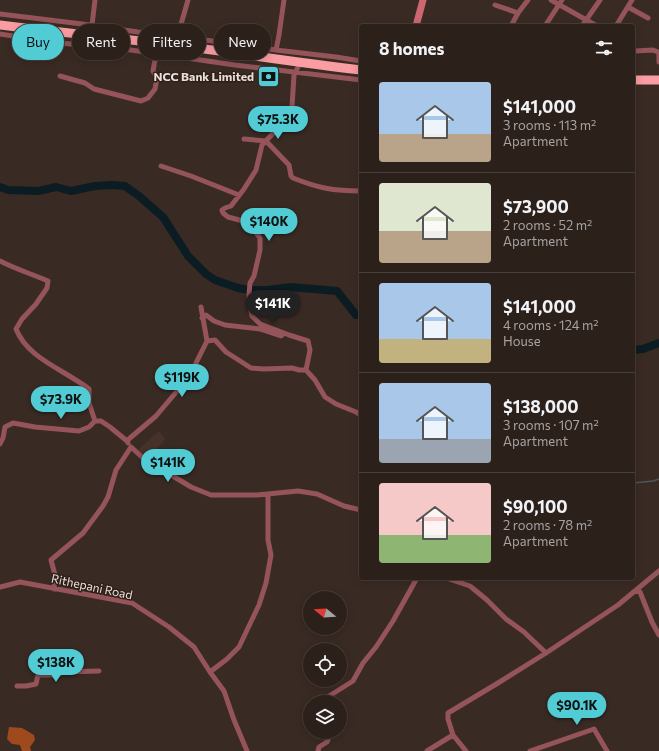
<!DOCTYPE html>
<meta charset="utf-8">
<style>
:root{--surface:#2c201b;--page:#382d28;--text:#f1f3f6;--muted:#a6a3a3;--line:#483e3a;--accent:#51ccd4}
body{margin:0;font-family:Commissioner,sans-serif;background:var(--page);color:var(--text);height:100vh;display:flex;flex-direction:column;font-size:15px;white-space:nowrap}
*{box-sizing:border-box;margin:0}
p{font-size:13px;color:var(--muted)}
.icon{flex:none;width:22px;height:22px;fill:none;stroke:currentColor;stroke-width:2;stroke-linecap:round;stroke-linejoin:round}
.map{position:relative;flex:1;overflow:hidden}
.sheet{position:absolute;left:359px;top:24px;width:276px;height:556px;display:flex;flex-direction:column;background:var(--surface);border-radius:4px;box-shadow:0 2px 10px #0003,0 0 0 1px var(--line)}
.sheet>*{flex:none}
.hud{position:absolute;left:12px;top:24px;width:287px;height:36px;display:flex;gap:8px}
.needle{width:26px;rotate:288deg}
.tools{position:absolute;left:303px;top:591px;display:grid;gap:8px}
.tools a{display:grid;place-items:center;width:44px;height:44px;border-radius:50%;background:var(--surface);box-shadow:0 2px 10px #0003,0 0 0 1px var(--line);font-size:20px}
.price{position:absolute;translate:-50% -34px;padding:0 9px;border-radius:14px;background:var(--accent);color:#111;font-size:13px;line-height:26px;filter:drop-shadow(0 1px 2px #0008)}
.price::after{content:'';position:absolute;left:50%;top:24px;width:12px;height:9px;margin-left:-6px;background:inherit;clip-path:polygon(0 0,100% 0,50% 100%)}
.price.current{background:#222;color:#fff}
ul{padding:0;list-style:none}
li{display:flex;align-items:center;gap:12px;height:100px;padding:0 20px}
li+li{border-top:1px solid var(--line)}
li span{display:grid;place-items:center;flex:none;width:112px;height:80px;border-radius:4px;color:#555}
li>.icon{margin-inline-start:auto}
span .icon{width:48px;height:48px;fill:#fffc;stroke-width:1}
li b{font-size:17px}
h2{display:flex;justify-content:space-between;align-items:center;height:48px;padding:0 20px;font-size:17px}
.pill{padding:0 14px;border-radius:18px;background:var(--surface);box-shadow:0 2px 10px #0003,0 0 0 1px var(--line);font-size:14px;line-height:36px}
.pill.current{background:var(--accent);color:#111}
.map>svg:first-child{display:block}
</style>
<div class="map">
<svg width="659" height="751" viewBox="0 0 659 751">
<rect width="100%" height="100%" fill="#3a2a24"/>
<path fill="#473229" d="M159 431 165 439 148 459 138 450Z"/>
<path fill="#9f491e" d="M9 727 22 728 34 735 35 740 30 747 31 751H22L20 745 12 744 7 739Z"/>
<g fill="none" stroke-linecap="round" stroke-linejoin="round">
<path stroke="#4e5659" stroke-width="1.5" d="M633 483 653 481 659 479"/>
<path stroke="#0b1c22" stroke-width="8" d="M0 187 8 190 38 191 56 187 71 191 95 186 112 185 125 186 139 196 163 217 188 256 206 274 215 280 238 288 249 290H268L291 287 337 291 356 315H361
M633 350 643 349 659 343"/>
<path stroke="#945459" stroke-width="5" d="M551 0 597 26
M495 5 518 13
M628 7 648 18
M0 14 82 24 138 32 177 36 276 50 336 57 361 61
M92 25 95 0
M511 26 518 13 528 0
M545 26 562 0
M582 26 600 0
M616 26 632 0
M0 34 44 41 79 45 110 47 235 65 361 80
M175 45 188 0
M276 50 279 35 284 0
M635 51 653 50 658 52 659 54V62
M60 76 85 83 94 89 141 101 148 98 155 89 157 78 153 71 156 54
M244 139 266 141 289 165 291 176 293 178C318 188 333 191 361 191
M161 166 191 176 239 195
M0 261C15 269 32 274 48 281L47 288 36 304 22 319 16 329C28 359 65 370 89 389V403L95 421
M201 307 207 341 215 340 226 352 251 368 264 369 292 368 299 370H306L315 380 325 397 336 404 356 412 361 415
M202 318 206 315 214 321 225 325 260 329 281 336 284 333 289 335 308 341 310 350 306 370
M284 333 260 324 252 316 250 306 249 294 250 283 254 276 260 250V238L249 223 243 221 228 217 223 213 222 210 225 208 231 206 244 189 256 170 262 145 282 124 292 107 294 75 300 63
M128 443 127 441 130 438 156 416 178 390 193 369 207 341
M0 444 3 438 5 427 13 423 35 427 79 431 89 427 95 421H101L110 427 127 441
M446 578 470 586 487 600 506 619 524 632 546 653
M0 587 20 582 132 603 169 627 194 647 210 672 224 691 234 720 247 751
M54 589 55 575 51 560 83 533 103 506 108 497 116 470 131 447 143 458 191 487 211 495H257L298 491 317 494 344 506 361 510
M636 590 640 592 652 622 659 635
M210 672 227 659 239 647 259 605 266 583 271 555 268 540V494
M17 686H26L36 684 38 675H57L63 672 99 671
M325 702 326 698 353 681 363 663 376 647 393 621 417 578
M453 735 466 751
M318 751 319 747 327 742 331 732
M427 751 453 735 448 719V713L498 683 546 653 618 605 659 571
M530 751 594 729 607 751"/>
<path stroke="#cc6771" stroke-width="7" d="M416 26 423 0"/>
<path stroke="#fa9da3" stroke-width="9" d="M0 25C58 32 116 38 175 45 237 53 299 63 361 70
M633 80H659"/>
</g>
<defs>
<symbol id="bank-square" viewBox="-11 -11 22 22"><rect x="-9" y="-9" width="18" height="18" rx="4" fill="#51ccd4" stroke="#2f201a"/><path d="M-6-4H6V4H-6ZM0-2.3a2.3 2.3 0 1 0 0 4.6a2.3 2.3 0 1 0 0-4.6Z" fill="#111"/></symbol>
</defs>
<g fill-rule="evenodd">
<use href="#bank-square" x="256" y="64" width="25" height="25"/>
</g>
<g text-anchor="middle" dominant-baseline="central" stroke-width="3" stroke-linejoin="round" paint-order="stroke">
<g font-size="12" font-weight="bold" fill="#e9deda" stroke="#2f201a" text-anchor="end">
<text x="254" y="76">NCC Bank Limited</text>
</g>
<g font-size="12" fill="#e9deda" stroke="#2f201a">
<text transform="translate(92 586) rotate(12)">Rithepani Road</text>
</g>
</g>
</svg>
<div class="tools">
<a><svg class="needle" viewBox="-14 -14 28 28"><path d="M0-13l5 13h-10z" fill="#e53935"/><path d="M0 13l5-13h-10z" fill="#a6a3a3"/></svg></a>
<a><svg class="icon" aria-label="locate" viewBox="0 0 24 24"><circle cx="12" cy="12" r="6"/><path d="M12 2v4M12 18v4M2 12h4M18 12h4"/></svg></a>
<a><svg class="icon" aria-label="layers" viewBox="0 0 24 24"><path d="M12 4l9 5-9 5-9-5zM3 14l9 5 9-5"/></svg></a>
</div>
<b class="price" style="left:278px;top:140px">$75.3K</b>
<b class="price" style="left:269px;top:242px">$140K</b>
<b class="price current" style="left:273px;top:324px">$141K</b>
<b class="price" style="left:182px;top:398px">$119K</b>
<b class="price" style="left:61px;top:420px">$73.9K</b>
<b class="price" style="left:168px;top:483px">$141K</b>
<b class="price" style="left:56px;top:683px">$138K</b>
<b class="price" style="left:577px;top:726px">$90.1K</b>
<div class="hud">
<a class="pill current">Buy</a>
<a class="pill">Rent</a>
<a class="pill">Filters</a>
<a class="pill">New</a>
</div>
<section class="sheet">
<h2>8 homes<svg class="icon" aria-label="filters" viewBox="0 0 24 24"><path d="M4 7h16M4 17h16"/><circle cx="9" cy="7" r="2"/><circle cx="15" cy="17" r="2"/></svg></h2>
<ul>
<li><span style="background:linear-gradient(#a9c7e8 65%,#b9a48a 0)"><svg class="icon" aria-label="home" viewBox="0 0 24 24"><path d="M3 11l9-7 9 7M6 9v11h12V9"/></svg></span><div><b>$141,000</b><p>3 rooms · 113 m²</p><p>Apartment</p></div></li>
<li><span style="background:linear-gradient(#dfe7d0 60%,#b9a48a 0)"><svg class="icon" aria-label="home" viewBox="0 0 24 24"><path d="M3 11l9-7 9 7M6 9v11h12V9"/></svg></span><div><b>$73,900</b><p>2 rooms · 52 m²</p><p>Apartment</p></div></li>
<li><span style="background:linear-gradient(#a9c7e8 70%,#c2b280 0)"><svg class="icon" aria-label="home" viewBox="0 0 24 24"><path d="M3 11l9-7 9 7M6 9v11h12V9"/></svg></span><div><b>$141,000</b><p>4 rooms · 124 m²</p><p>House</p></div></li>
<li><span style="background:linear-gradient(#a9c7e8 70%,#9aa5b1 0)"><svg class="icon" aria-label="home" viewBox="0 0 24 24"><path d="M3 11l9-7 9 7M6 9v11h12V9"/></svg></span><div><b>$138,000</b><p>3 rooms · 107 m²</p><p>Apartment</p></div></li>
<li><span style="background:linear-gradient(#f6c9c9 65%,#8fb573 0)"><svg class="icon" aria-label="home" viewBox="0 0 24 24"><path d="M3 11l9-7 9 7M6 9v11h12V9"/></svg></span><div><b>$90,100</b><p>2 rooms · 78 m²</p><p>Apartment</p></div></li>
</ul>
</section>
</div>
